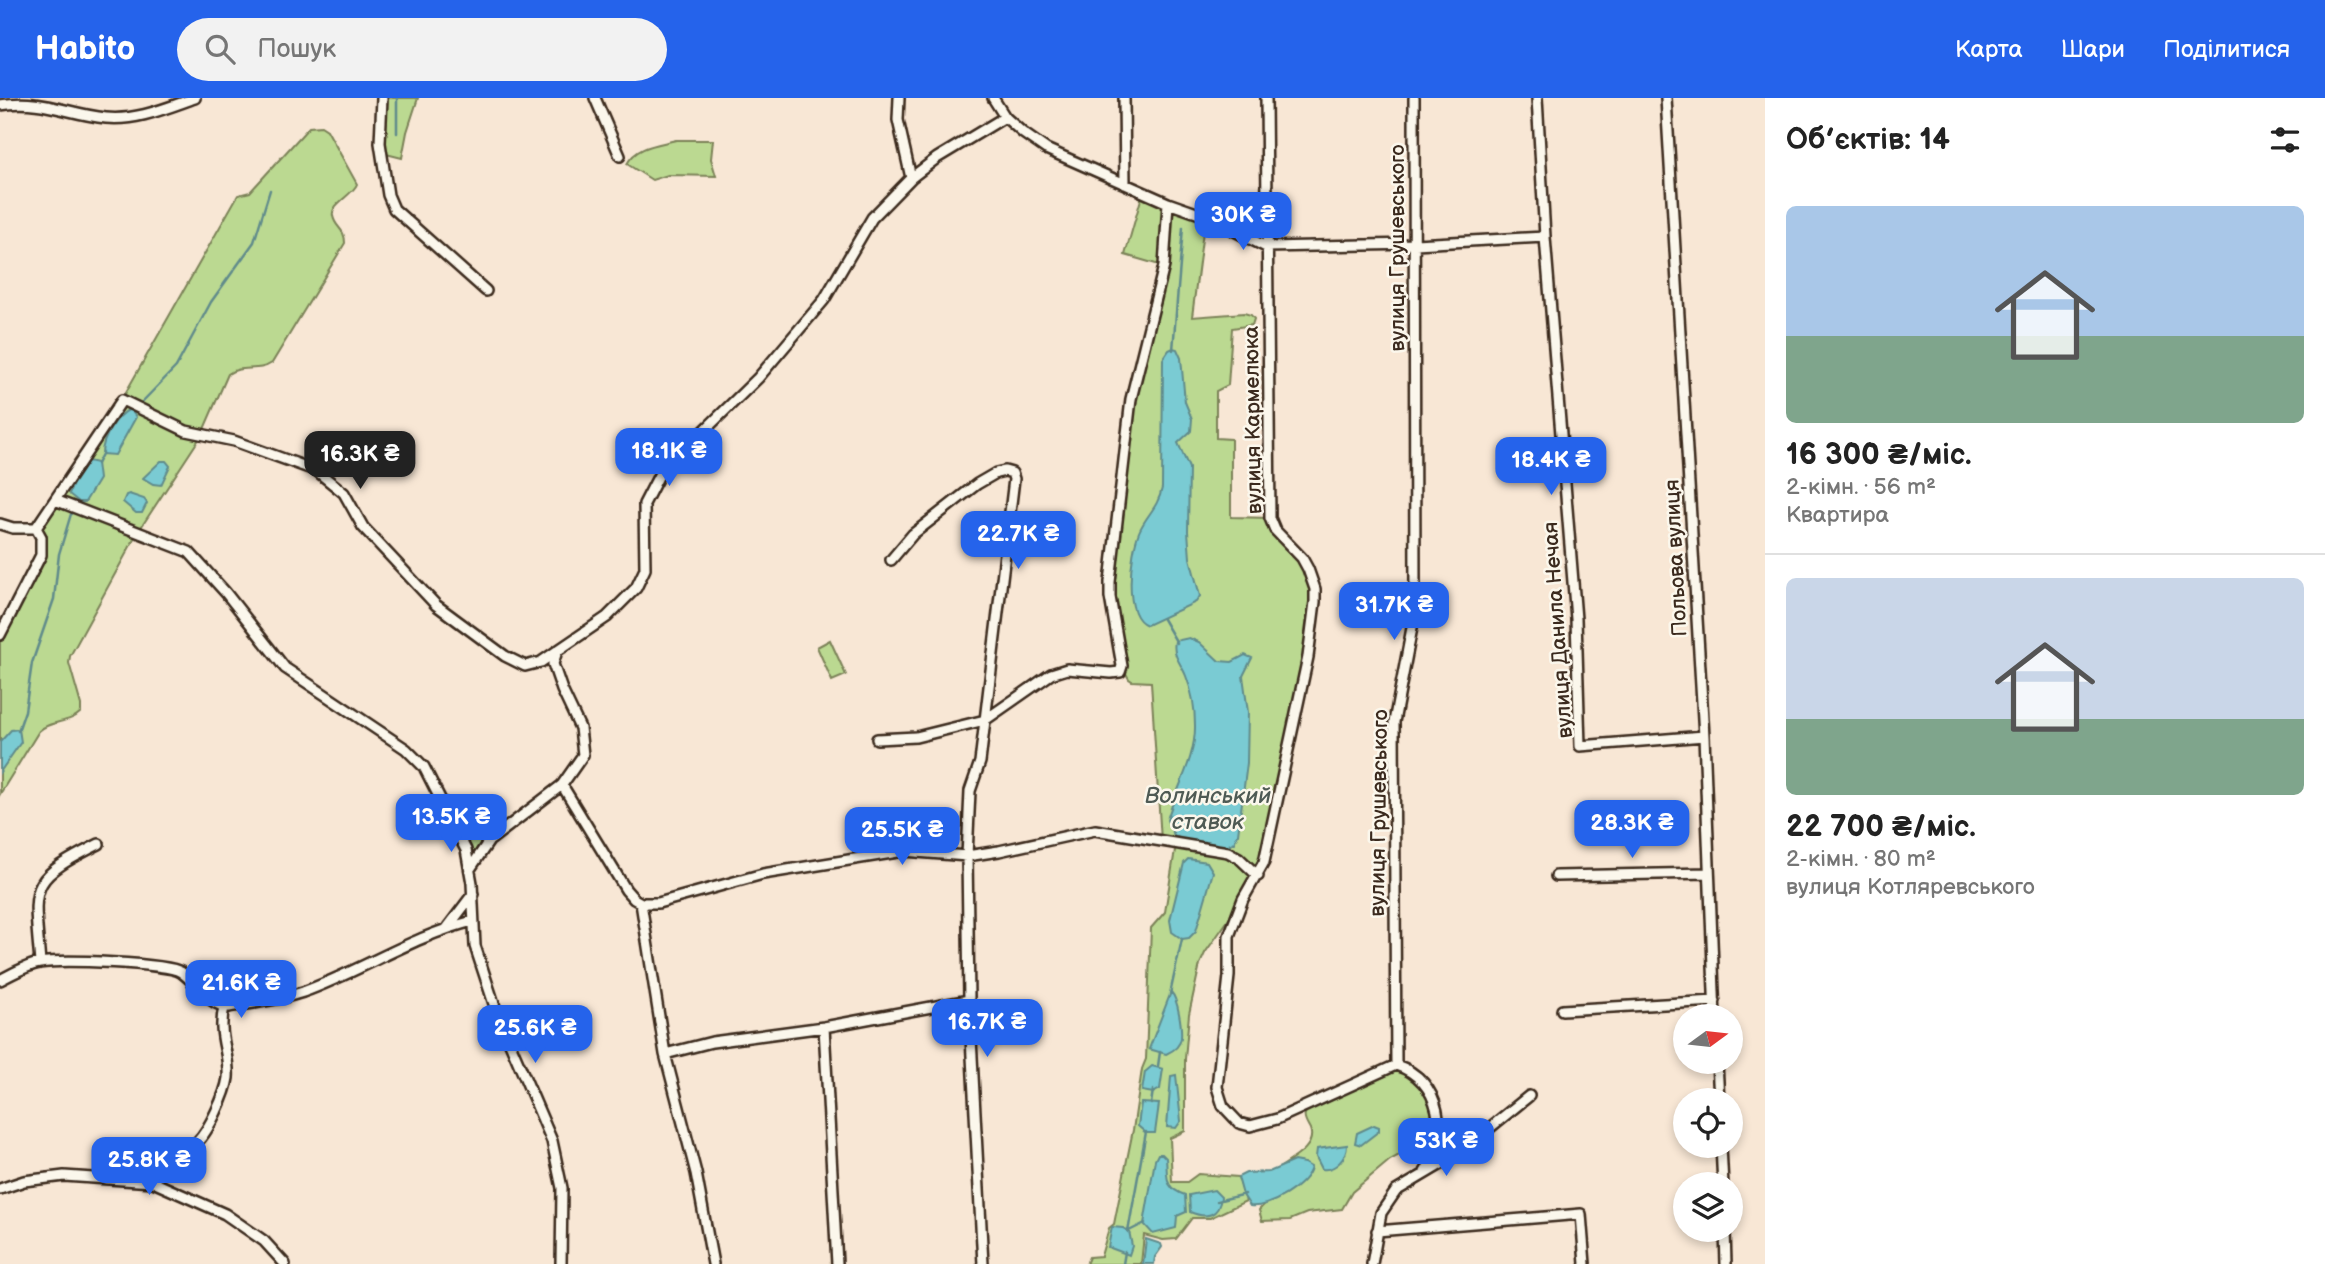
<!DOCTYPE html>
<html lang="uk">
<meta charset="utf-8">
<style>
:root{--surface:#fff;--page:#f2f2f2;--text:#222;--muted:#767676;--line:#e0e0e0;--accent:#2563eb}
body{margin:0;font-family:"Balsamiq Sans",sans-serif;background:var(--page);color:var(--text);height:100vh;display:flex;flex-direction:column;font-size:26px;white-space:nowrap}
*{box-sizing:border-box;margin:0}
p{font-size:23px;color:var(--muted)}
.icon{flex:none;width:38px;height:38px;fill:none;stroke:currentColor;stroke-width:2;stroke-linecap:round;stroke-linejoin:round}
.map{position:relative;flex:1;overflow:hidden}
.panel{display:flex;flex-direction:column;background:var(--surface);width:560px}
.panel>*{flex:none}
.needle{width:46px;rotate:75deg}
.fabs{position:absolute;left:1673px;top:906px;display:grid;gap:14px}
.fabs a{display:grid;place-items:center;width:70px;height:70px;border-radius:50%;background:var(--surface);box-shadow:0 4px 10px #0003;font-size:35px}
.price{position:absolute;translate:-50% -60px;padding:0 16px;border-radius:14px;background:var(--accent);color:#fff;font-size:23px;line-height:46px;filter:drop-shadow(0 2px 4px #0008)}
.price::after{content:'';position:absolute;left:50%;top:42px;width:21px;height:16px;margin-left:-10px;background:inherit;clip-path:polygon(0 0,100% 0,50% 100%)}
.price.selected{background:#222;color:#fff}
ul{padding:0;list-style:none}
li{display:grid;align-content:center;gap:14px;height:371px;padding:0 21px}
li+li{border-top:2px solid var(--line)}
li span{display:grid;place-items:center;height:217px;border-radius:10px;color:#555}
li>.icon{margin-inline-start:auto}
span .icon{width:126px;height:126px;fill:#fffc;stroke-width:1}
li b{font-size:30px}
h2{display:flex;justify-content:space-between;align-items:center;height:84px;padding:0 21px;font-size:30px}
header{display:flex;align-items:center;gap:42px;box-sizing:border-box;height:98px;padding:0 35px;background:var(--accent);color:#fff}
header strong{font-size:33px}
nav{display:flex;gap:38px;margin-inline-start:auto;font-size:24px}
.search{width:490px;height:63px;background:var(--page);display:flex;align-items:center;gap:18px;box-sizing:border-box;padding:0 24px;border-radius:38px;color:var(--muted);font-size:26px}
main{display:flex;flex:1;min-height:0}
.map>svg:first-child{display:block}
</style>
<header>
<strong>Habito</strong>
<div class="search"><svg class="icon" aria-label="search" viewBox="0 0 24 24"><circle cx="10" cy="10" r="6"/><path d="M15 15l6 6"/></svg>Пошук</div>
<nav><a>Карта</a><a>Шари</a><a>Поділитися</a></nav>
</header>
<main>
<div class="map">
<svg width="1765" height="1166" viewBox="0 0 1765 1166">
<rect width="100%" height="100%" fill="#f8e7d5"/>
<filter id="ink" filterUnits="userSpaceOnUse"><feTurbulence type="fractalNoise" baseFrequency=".0143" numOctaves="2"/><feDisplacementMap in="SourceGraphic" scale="14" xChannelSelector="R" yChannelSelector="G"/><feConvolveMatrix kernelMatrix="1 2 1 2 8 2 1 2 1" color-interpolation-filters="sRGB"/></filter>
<g filter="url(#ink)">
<path fill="#bbd991" stroke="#7b8258" stroke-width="2" d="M378 0H418L407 34 402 60 386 56V16Z
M321 28 327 32 357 86C353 97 330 106 333 118 335 130 345 130 345 145L272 265C258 275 241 266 228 276L201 338 138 434 70 558 69 565 81 607V614C69 626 50 622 39 633L0 696V537L41 457 36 430 122 301 238 97 250 94 309 29Z
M676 42H713L711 61 716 78 668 77 652 82 627 66C636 48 657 47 676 42Z
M1143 94 1205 118 1192 219 1244 215 1251 217 1254 221 1252 227 1232 230 1228 287 1216 293V340L1231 341V419L1270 420 1302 460 1315 504 1264 764 1243 801 1205 855 1200 866 1189 916 1185 961V1033L1170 1040 1172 1084H1187L1198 1076 1238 1079 1246 1103 1210 1120H1192L1176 1141 1163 1142 1144 1137 1141 1166H1086L1089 1159 1101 1158 1109 1130 1114 1126 1133 1032 1142 971 1146 961 1151 830 1165 814 1175 752 1161 743 1151 584 1132 583 1129 581 1122 568 1110 499 1131 301 1163 168 1125 157Z
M830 542 846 577 832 583 817 549Z
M458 732H501L470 771Z
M1396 967 1407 971 1436 1008 1434 1038 1390 1062 1352 1094 1342 1111 1307 1115 1290 1122 1262 1123 1259 1112 1304 1065 1291 1064 1279 1070C1292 1061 1317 1049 1310 1031 1308 1027 1303 1020 1305 1016 1310 1002 1380 975 1396 967Z"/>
<path fill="#7acbd3" stroke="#618b8b" stroke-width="2" d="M1173 250 1177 251 1181 260 1185 304 1192 321 1191 333 1178 345 1189 370 1188 433 1190 460 1200 498 1196 504 1147 527C1122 518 1131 454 1139 434 1146 417 1158 410 1162 390L1163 261 1169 252Z
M130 311 136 319 115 357 102 356C102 340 116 318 130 311Z
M88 363 97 365 99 381 85 404H79L69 396 73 386Z
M161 363H166L170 368 161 387 153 386 143 380Z
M129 396 144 401 147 405 142 415H136L123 404 126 397Z
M1189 540 1199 544 1219 563 1232 564 1245 557 1252 560 1243 578 1248 614 1247 665 1238 736 1234 745 1223 749 1182 742 1174 737 1167 722C1176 691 1196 660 1195 627 1195 611 1192 593 1186 578 1181 565 1172 558 1175 543Z
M19 631 21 644 0 674V644L11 632Z
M1188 761 1207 764 1213 774 1196 833 1189 840 1182 841 1172 834 1170 822 1184 765Z
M1171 894C1178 901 1182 929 1181 940 1180 949 1173 953 1166 956L1149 951Z
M1152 968 1163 971 1160 991 1153 995 1142 993 1145 974Z
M1176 977 1181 1023 1176 1030 1167 1029 1171 978Z
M1141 1005 1159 1006 1155 1035H1146L1138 1028Z
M1374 1027 1379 1029V1033L1361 1047 1355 1045 1357 1035Z
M1347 1047C1347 1060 1335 1073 1322 1071L1316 1059 1317 1051Z
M1158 1056H1162L1166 1060C1168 1080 1163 1089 1185 1097L1186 1114 1177 1118 1176 1130 1153 1136 1144 1126 1155 1062Z
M1294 1063 1304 1065 1311 1069C1308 1087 1268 1111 1250 1108L1243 1097 1238 1079 1246 1075 1269 1074Z
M1214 1092 1221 1099C1219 1118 1207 1121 1190 1114L1189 1097Z
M1112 1129 1123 1130 1129 1133 1132 1148 1129 1157 1108 1149Z
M1146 1141 1161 1146 1162 1149 1155 1159 1154 1166H1143Z"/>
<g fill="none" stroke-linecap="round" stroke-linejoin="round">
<path stroke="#618b8b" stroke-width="2.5" d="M397 0V35
M1173 252 1183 129
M142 304 176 269 211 204 254 144 270 92
M97 366 103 354
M1163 521 1177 545
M18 633 25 613 32 565 54 501 59 456 71 416
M1170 896 1182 841
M1158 968 1160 954
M1151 1006 1153 992
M1217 1103 1245 1096
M1129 1133 1145 1125
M1128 1134 1146 1034
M1123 1166 1125 1154"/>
<defs>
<path id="minor" d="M382 0 380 45 388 97 394 111 486 193
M595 0 620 58
M993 0 1005 19 1023 35 1046 51 1168 105 1205 118 1266 149 1415 146 1545 139
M1124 0 1125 86
M1266 0 1270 420 1275 432 1302 460 1308 471 1315 491V504L1308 559 1264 764 1243 801 1229 838V878L1217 989 1223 1008 1239 1025 1250 1028 1277 1021 1396 967
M1414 0 1415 514 1394 624 1396 967C1442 982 1449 1037 1425 1074
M1537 0 1545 139 1576 521 1580 648 1704 638
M1666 0 1704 638 1715 919
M0 7C42 0 67 16 106 20 137 23 166 10 195 0
M911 80 937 60 1005 19
M55 402 189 454 226 495 285 570 406 651 424 669 466 752 472 785 475 848 497 915 552 1043 562 1090 561 1166
M0 426 13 430H36
M891 462 913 436 977 386 996 375 1005 373 1012 375 1014 381 980 664 970 693 967 758 969 902 983 1166
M0 537 41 457V439L36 430 122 302 186 333 234 343 317 373 344 395 363 429 436 507 505 558 525 568 541 564 557 553
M877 641 916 639 985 622 1051 576 1067 571 1111 575 1120 574 1122 568 1110 499V484L1131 301 1164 168 1168 105
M562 687 626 792 634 801 641 805 665 956 696 1075 713 1166
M458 732H501
M470 771 489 743 562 687 583 657 580 630 562 592 553 566 557 553 607 519 636 490 645 471 644 406 659 377 758 280 824 202 872 120 911 80 898 22 899 0
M1556 778 1709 775
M641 805H658L763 776 904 753 967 758 999 753 1095 732 1228 754 1239 760 1258 778
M448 829 473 796
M40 865C34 787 25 783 99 746
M0 882C12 876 27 867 40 865 60 861 167 865 181 874 196 884 210 909 229 909 253 905 279 902 303 894 361 873 413 838 473 823
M1562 912 1715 903
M824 929 837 1166
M665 956 712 944 824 929 969 902
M1717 964 1719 1003
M1721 1048 1723 1087
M153 1084C169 1063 180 1060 197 1044 209 1033 226 995 228 980 230 954 217 939 224 909
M0 1091 24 1083 64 1078 153 1084 225 1116 264 1143 285 1166
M1725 1132 1726 1166
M1377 1133 1581 1116 1585 1166
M1372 1166 1381 1115 1396 1093 1455 1058 1529 998"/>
</defs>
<use href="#minor" stroke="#3b2a1e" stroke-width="14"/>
<use href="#minor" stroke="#fbf7ec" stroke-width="9"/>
</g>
</g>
<g text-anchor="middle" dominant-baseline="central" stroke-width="5" stroke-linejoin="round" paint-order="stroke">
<g font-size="21" fill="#3b2a1e" stroke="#fbf7ec">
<text transform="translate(1397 150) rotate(-90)">вулиця Грушевського</text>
<text transform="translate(1253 322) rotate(-91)">вулиця Кармелюка</text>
<text transform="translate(1676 460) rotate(-93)">Польова вулиця</text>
<text transform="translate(1558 532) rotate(-94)">вулиця Данила Нечая</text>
<text transform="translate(1379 715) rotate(-89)">вулиця Грушевського</text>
</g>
<g font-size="23" font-style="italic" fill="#4e5a54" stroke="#fbf7ec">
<text x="1208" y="698">Волинський<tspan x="1208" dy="26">ставок</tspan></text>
</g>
</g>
</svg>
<div class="fabs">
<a><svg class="needle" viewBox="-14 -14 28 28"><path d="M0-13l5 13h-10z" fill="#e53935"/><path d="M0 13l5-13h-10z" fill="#767676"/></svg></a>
<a><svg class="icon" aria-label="locate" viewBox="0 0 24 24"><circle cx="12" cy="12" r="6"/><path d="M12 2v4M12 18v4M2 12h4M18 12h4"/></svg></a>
<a><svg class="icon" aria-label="layers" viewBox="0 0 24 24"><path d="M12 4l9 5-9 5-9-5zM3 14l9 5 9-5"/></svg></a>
</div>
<b class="price" style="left:1243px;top:154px">30K ₴</b>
<b class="price" style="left:669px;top:390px">18.1K ₴</b>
<b class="price selected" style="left:360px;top:393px">16.3K ₴</b>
<b class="price" style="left:1551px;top:399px">18.4K ₴</b>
<b class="price" style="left:1018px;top:473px">22.7K ₴</b>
<b class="price" style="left:1394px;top:544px">31.7K ₴</b>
<b class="price" style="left:451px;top:756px">13.5K ₴</b>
<b class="price" style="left:1632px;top:762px">28.3K ₴</b>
<b class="price" style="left:902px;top:769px">25.5K ₴</b>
<b class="price" style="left:241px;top:922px">21.6K ₴</b>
<b class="price" style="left:987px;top:961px">16.7K ₴</b>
<b class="price" style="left:535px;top:967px">25.6K ₴</b>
<b class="price" style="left:1446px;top:1080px">53K ₴</b>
<b class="price" style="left:149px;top:1099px">25.8K ₴</b>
</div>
<section class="panel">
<h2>Об’єктів: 14<svg class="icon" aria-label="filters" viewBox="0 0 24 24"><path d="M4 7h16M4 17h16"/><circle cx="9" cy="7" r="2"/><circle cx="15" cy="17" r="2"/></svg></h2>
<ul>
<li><span style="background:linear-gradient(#a9c7e8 60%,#7fa58c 0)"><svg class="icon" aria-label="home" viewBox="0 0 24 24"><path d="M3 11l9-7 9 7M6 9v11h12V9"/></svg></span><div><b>16 300 ₴/міс.</b><p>2-кімн. · 56 m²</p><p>Квартира</p></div></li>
<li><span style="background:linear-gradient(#c9d6e8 65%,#7fa58c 0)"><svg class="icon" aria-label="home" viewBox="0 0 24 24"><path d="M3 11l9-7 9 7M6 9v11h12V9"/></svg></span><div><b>22 700 ₴/міс.</b><p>2-кімн. · 80 m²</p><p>вулиця Котляревського</p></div></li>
</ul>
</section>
</main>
